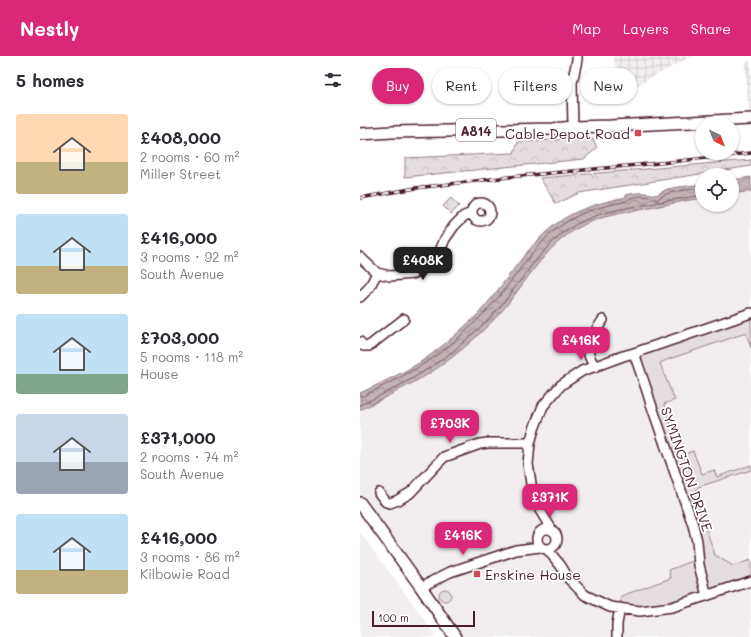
<!DOCTYPE html>
<meta charset="utf-8">
<style>
:root{--surface:#fff;--page:#f2f2f3;--text:#2b2b33;--muted:#7c7c81;--accent:#db2777}
body{margin:0;font-family:Mali,sans-serif;background:var(--page);color:var(--text);height:100vh;display:flex;flex-direction:column;font-size:15px;white-space:nowrap}
*{box-sizing:border-box;margin:0}
p{font-size:13px;color:var(--muted)}
.icon{flex:none;width:22px;height:22px;fill:none;stroke:currentColor;stroke-width:2;stroke-linecap:round;stroke-linejoin:round}
.map{position:relative;flex:1;overflow:hidden}
.sheet{display:flex;flex-direction:column;background:var(--surface);width:360px}
.sheet>*{flex:none}
.hud{position:absolute;left:12px;top:12px;width:319px;height:36px;display:flex;gap:8px}
.needle{width:26px;rotate:137deg}
.buttons{position:absolute;left:335px;top:60px;display:grid;gap:8px}
.buttons a{display:grid;place-items:center;width:44px;height:44px;border-radius:50%;background:var(--surface);box-shadow:0 1px 3px #0004;font-size:20px}
.scale{position:absolute;left:12px;bottom:10px;width:103px;box-sizing:border-box;padding-left:4px;border:2px solid #4a1f2b;border-top:0;font-size:11px;line-height:14px;white-space:nowrap;color:#4a1f2b;-webkit-text-stroke:3px #fff;paint-order:stroke}
.price{position:absolute;translate:-50% -34px;padding:0 9px;border-radius:8px;background:var(--accent);color:#fff;font-size:13px;line-height:26px;filter:drop-shadow(0 1px 2px #0008)}
.price::after{content:'';position:absolute;left:50%;top:24px;width:12px;height:9px;margin-left:-6px;background:inherit;clip-path:polygon(0 0,100% 0,50% 100%)}
.price.selected{background:#222;color:#fff}
ul{padding:0;list-style:none}
li{display:flex;align-items:center;gap:12px;height:100px;padding:0 16px}
li span{display:grid;place-items:center;flex:none;width:112px;height:80px;border-radius:4px;color:#555}
li>.icon{margin-inline-start:auto}
span .icon{width:48px;height:48px;fill:#fffc;stroke-width:1}
li b{font-size:17px}
h2{display:flex;justify-content:space-between;align-items:center;height:48px;padding:0 16px;font-size:17px}
.tag{padding:0 14px;border-radius:18px;background:var(--surface);box-shadow:0 1px 3px #0004;font-size:14px;line-height:36px}
.tag.selected{background:var(--accent);color:#fff}
header{display:flex;align-items:center;gap:24px;box-sizing:border-box;height:56px;padding:0 20px;background:var(--accent);color:#fff}
header strong{font-size:19px}
nav{display:flex;gap:22px;margin-inline-start:auto;font-size:14px}
main{display:flex;flex:1;min-height:0}
.map>svg:first-child{display:block}
</style>
<header>
<strong>Nestly</strong>
<nav><a>Map</a><a>Layers</a><a>Share</a></nav>
</header>
<main>
<section class="sheet">
<h2>5 homes<svg class="icon" aria-label="filters" viewBox="0 0 24 24"><path d="M4 7h16M4 17h16"/><circle cx="9" cy="7" r="2"/><circle cx="15" cy="17" r="2"/></svg></h2>
<ul>
<li><span style="background:linear-gradient(#ffd9b3 60%,#c2b280 0)"><svg class="icon" aria-label="home" viewBox="0 0 24 24"><path d="M3 11l9-7 9 7M6 9v11h12V9"/></svg></span><div><b>£408,000</b><p>2 rooms · 60 m²</p><p>Miller Street</p></div></li>
<li><span style="background:linear-gradient(#bfe0f5 65%,#c2b280 0)"><svg class="icon" aria-label="home" viewBox="0 0 24 24"><path d="M3 11l9-7 9 7M6 9v11h12V9"/></svg></span><div><b>£416,000</b><p>3 rooms · 92 m²</p><p>South Avenue</p></div></li>
<li><span style="background:linear-gradient(#bfe0f5 75%,#7fa58c 0)"><svg class="icon" aria-label="home" viewBox="0 0 24 24"><path d="M3 11l9-7 9 7M6 9v11h12V9"/></svg></span><div><b>£703,000</b><p>5 rooms · 118 m²</p><p>House</p></div></li>
<li><span style="background:linear-gradient(#c9d6e8 60%,#9aa5b1 0)"><svg class="icon" aria-label="home" viewBox="0 0 24 24"><path d="M3 11l9-7 9 7M6 9v11h12V9"/></svg></span><div><b>£371,000</b><p>2 rooms · 74 m²</p><p>South Avenue</p></div></li>
<li><span style="background:linear-gradient(#bfe0f5 70%,#c2b280 0)"><svg class="icon" aria-label="home" viewBox="0 0 24 24"><path d="M3 11l9-7 9 7M6 9v11h12V9"/></svg></span><div><b>£416,000</b><p>3 rooms · 86 m²</p><p>Kilbowie Road</p></div></li>
</ul>
</section>
<div class="map">
<svg width="391" height="581" viewBox="0 0 391 581">
<defs>
<pattern id="industrial-grid" width="8" height="8" patternUnits="userSpaceOnUse"><rect width="8" height="8" fill="#f2eeef"/><path d="M0 4h8M4 0v8" fill="none" stroke="#d1cccd"/></pattern>
<pattern id="forest-crowns" width="20" height="18" patternUnits="userSpaceOnUse"><rect width="20" height="18" fill="#e5dee0"/><path d="M2 6a3 3 0 1 1 6 0M12 15a3 3 0 1 1 6 0" fill="none" stroke="#c6bec0"/></pattern>
<pattern id="water-waves" width="16" height="10" patternUnits="userSpaceOnUse"><rect width="16" height="10" fill="#c1b3b6"/><path d="M0 5q4-4 8 0t8 0" fill="none" stroke="#9f9194"/></pattern>
</defs>
<rect width="100%" height="100%" fill="#fff"/>
<filter id="ink" filterUnits="userSpaceOnUse"><feTurbulence type="fractalNoise" baseFrequency=".025" numOctaves="2"/><feDisplacementMap in="SourceGraphic" scale="8" xChannelSelector="R" yChannelSelector="G"/><feConvolveMatrix kernelMatrix="1 2 1 2 8 2 1 2 1" color-interpolation-filters="sRGB"/></filter>
<g filter="url(#ink)">
<path fill="#f2eeef" d="M391 135V581H100L0 447V354L22 343 65 320 100 295 140 256 154 239 173 214 196 188 210 177 219 171 227 167 243 162 262 157 342 142V149H372V138Z
M0 476 77 581H0Z"/>
<path fill="url(#industrial-grid)" d="M253 0H333L326 3 252 43 249 36 260 30Z
M391 5V55H389L385 7Z"/>
<path fill="#e5dee0" stroke="#987e86" d="M391 257V292L386 277 309 303 300 307 308 328 315 344 304 348 322 399 333 395 342 418 354 414 357 421 391 409V414L338 431 334 438 355 499 373 510 391 504V525L312 551 260 552 261 540 311 522 309 514 338 503 337 485 274 297Z
M79 539a6 6 0 1 1 12 0a6 6 0 1 1-12 0Z"/>
<path fill="url(#forest-crowns)" stroke="#987e86" d="M210 83H233L237 92 224 103 45 121V102L154 97 158 86Z
M391 104V110L219 137 196 148 180 122Z
M91 142 99 150 91 158 83 150Z"/>
<path fill="url(#water-waves)" stroke="#91787e" d="M391 121V135L372 138V124Z
M342 128V142C323 145 304 149 285 153 263 157 238 160 218 172 184 191 166 227 141 256 120 279 92 304 65 320 44 332 22 343 0 354V337C21 327 43 317 62 305 81 292 99 276 116 260 146 229 166 187 203 163 222 151 244 146 266 141V139C277 136 285 136 296 139L307 133H309L312 132Z"/>
<g fill="none" stroke-linecap="round" stroke-linejoin="round">
<path stroke="#7a5a63" stroke-width="1" d="M0 340H3C33 325 64 311 90 289 108 274 126 256 141 238 161 213 179 183 206 166 224 155 243 150 263 146 267 145 268 143 271 142 279 139 291 140 297 144 306 134 329 134 342 132
M0 349C28 336 57 322 82 303 88 299 94 295 99 290 113 278 127 266 139 252 165 221 186 181 225 164 247 154 272 151 296 147L298 145 300 146 342 139"/>
<defs>
<path id="minor" d="M213 71 212 27 217 4V0
M112 156a9 9 0 1 1 18 0a9 9 0 1 1-18 0Z
M0 201 17 217 30 220 53 218 65 212 79 197 85 183 94 170 104 160 112 157
M0 241 9 232 17 217
M0 286 3 290H9L44 263
M274 297 287 335 290 345 333 469 337 485 339 509 347 540
M235 311C233 307 230 303 229 299 226 286 237 273 243 264
M19 437 26 446 30 447 38 444 50 437 84 401 120 388 128 387H170
M177 483a10 10 0 1 1 20 0a10 10 0 1 1-20 0Z
M192 474 178 451 172 434 168 408 170 387 174 373 183 350 201 329 222 315 263 300 274 297 391 257
M187 493 201 510 208 522 225 539 250 551 280 555 312 551 391 525
M61 531 90 516 156 494 180 491
M257 581V568L260 552"/>
<path id="major" d="M0 78 32 76 193 73 213 71 251 70 391 63
M0 447 61 531 95 581"/>
</defs>
<use href="#minor" stroke="#4a1f2b" stroke-width="12"/>
<use href="#major" stroke="#4a1f2b" stroke-width="14"/>
<use href="#minor" stroke="#fff" stroke-width="9"/>
<use href="#major" stroke="#fff" stroke-width="11"/>
<defs>
<path id="rail" d="M0 142 56 132 149 121 310 106 391 97"/>
</defs>
<use href="#rail" stroke="#4a1f2b" stroke-width="3.5"/>
<use href="#rail" stroke="#fff" stroke-width="2" stroke-dasharray="6" stroke-linecap="butt"/>
</g>
</g>
<g fill="#d1495b" stroke="#fff" stroke-width="1.5">
<rect x="274" y="73" width="8" height="8" rx="2"/>
<rect x="113" y="514" width="8" height="8" rx="2"/>
</g>
<g text-anchor="middle" dominant-baseline="central" stroke-width="3.5" stroke-linejoin="round" paint-order="stroke">
<rect fill="#fff" stroke="#80626b" stroke-width="1" x="96" y="63" width="40" height="22" rx="3"/>
<g font-size="13" font-weight="bold" fill="#4a1f2b">
<text x="116" y="74">A814</text>
</g>
<g font-size="14" fill="#4a1f2b" stroke="#fff" text-anchor="end">
<text x="270" y="77">Cable Depot Road</text>
<text x="125" y="518" text-anchor="start">Erskine House</text>
</g>
<g font-size="14" fill="#4a1f2b" stroke="#fff">
<text transform="translate(327 413) rotate(71)">SYMINGTON DRIVE</text>
</g>
</g>
</svg>
<div class="buttons">
<a><svg class="needle" viewBox="-14 -14 28 28"><path d="M0-13l5 13h-10z" fill="#e53935"/><path d="M0 13l5-13h-10z" fill="#7c7c81"/></svg></a>
<a><svg class="icon" aria-label="locate" viewBox="0 0 24 24"><circle cx="12" cy="12" r="6"/><path d="M12 2v4M12 18v4M2 12h4M18 12h4"/></svg></a>
</div>
<div class="scale">100 m</div>
<b class="price selected" style="left:63px;top:225px">£408K</b>
<b class="price" style="left:221px;top:305px">£416K</b>
<b class="price" style="left:90px;top:388px">£703K</b>
<b class="price" style="left:190px;top:462px">£371K</b>
<b class="price" style="left:103px;top:500px">£416K</b>
<div class="hud">
<a class="tag selected">Buy</a>
<a class="tag">Rent</a>
<a class="tag">Filters</a>
<a class="tag">New</a>
</div>
</div>
</main>
